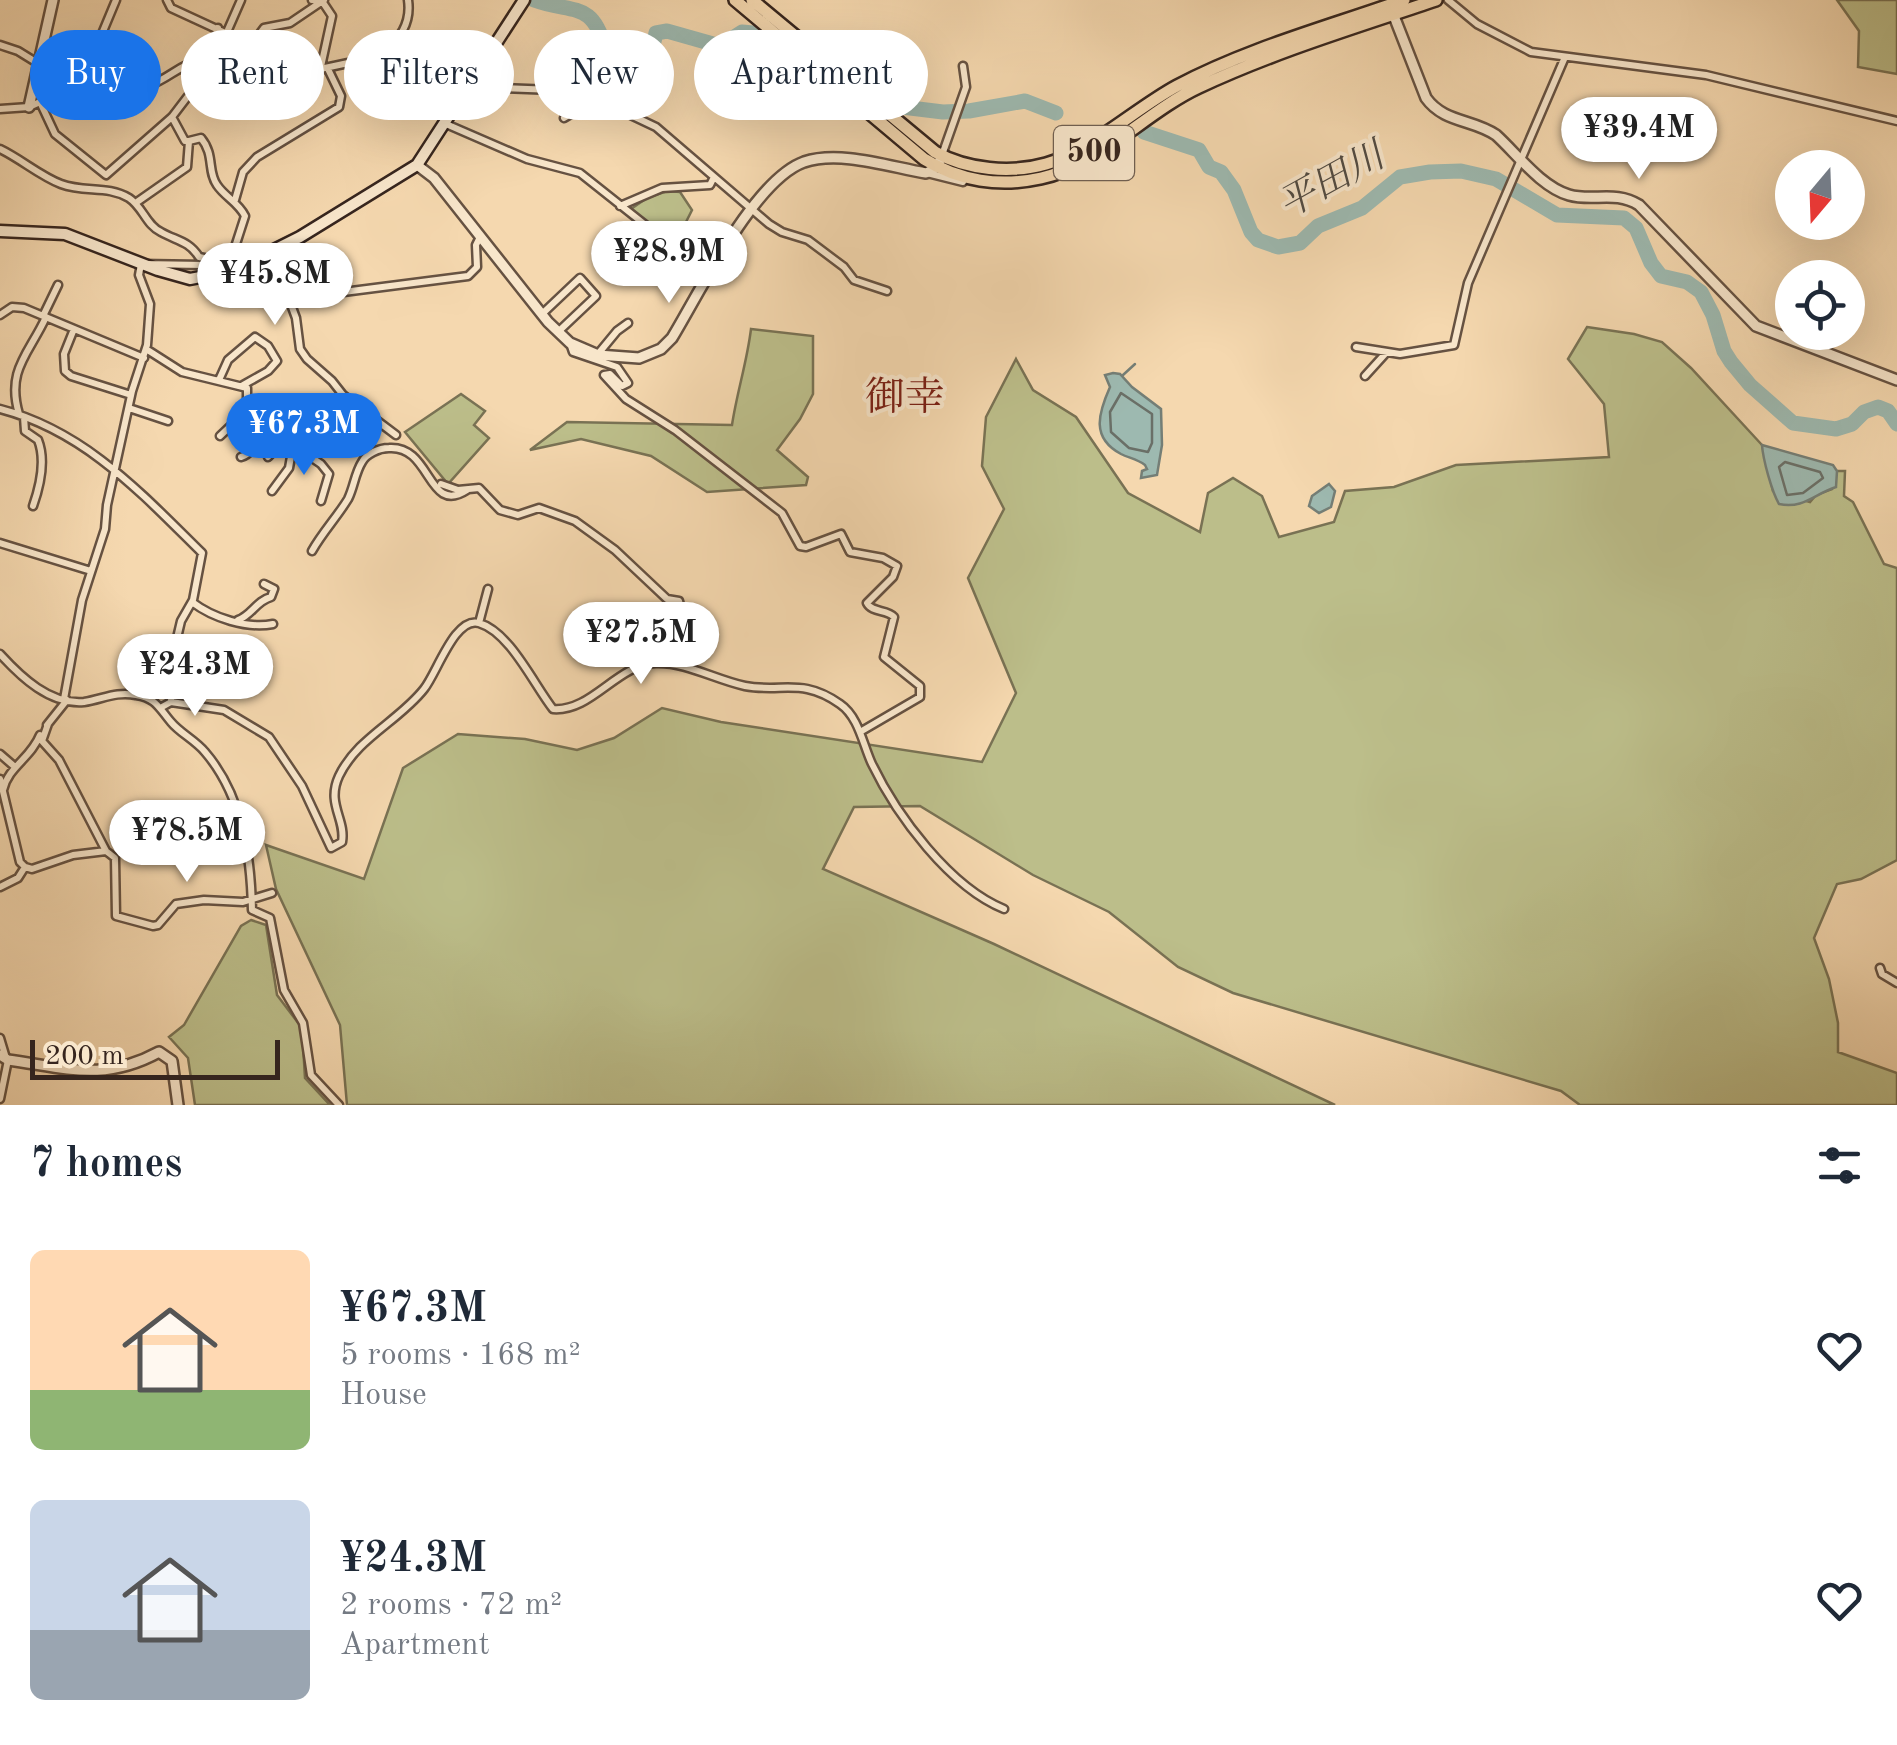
<!DOCTYPE html>
<meta charset="utf-8">
<style>
:root{--surface:#fff;--page:#f6f6f7;--text:#1f2937;--muted:#747a83;--accent:#1a73e8}
body{margin:0;font-family:"Old Standard TT","Noto Serif JP",serif;background:var(--page);color:var(--text);height:100vh;display:flex;flex-direction:column;font-size:38px;white-space:nowrap}
*{box-sizing:border-box;margin:0}
p{font-size:32px;color:var(--muted)}
.icon{flex:none;width:55px;height:55px;fill:none;stroke:currentColor;stroke-width:2;stroke-linecap:round;stroke-linejoin:round}
.map{position:relative;height:1105px;overflow:hidden}
.side{display:flex;flex-direction:column;background:var(--surface);flex:1}
.side>*{flex:none}
.banner{position:absolute;left:30px;top:30px;width:1000px;height:90px;display:flex;gap:20px}
.needle{width:65px;rotate:199deg}
.buttons{position:absolute;left:1775px;top:150px;display:grid;gap:20px}
.buttons a{display:grid;place-items:center;width:90px;height:90px;border-radius:50%;background:var(--surface);box-shadow:0 10px 40px #0002;font-size:50px}
.scale{position:absolute;left:30px;bottom:25px;width:250px;box-sizing:border-box;padding-left:10px;border:5px solid #36251e;border-top:0;font-size:28px;line-height:35px;white-space:nowrap;color:#36251e;-webkit-text-stroke:8px #f8e6cb;paint-order:stroke}
.price{position:absolute;translate:-50% -85px;padding:0 22px;border-radius:35px;background:#fff;color:#222;font-size:32px;line-height:65px;filter:drop-shadow(0 2px 5px #0008)}
.price::after{content:'';position:absolute;left:50%;top:60px;width:30px;height:22px;margin-left:-15px;background:inherit;clip-path:polygon(0 0,100% 0,50% 100%)}
.price.on{background:var(--accent);color:#fff}
ul{padding:0;list-style:none}
li{display:flex;align-items:center;gap:30px;height:250px;padding:0 30px}
li span{display:grid;place-items:center;flex:none;width:280px;height:200px;border-radius:15px;color:#555}
li>.icon{margin-inline-start:auto}
span .icon{width:120px;height:120px;fill:#fffc;stroke-width:1}
li b{font-size:42px}
h2{display:flex;justify-content:space-between;align-items:center;height:120px;padding:0 30px;font-size:42px}
.pill{padding:0 35px;border-radius:45px;background:var(--surface);box-shadow:0 10px 40px #0002;font-size:35px;line-height:90px}
.pill.on{background:var(--accent);color:#fff}
.map>svg:first-child{display:block}
</style>
<div class="map">
<svg width="1897" height="1105" viewBox="0 0 1897 1105">
<rect width="100%" height="100%" fill="#f5d8af"/>
<filter id="stains"><feTurbulence type="fractalNoise" baseFrequency=".002" numOctaves="4"/><feColorMatrix values="0 0 0 0 .2 0 0 0 0 .09 0 0 0 0 .02 0 0 0 .5 -.17"/></filter>
<radialGradient id="worn" r=".72"><stop offset=".6" stop-color="#630" stop-opacity="0"/><stop offset="1" stop-color="#630" stop-opacity=".3"/></radialGradient>
<path fill="#bcbe8a" stroke="#797254" stroke-width="2.5" d="M1837 0H1897V74L1858 67 1859 31Z
M667 191 680 192 692 210 684 226 668 239 628 211 647 198Z
M1587 327 1634 334 1662 342 1691 368 1762 445 1773 491 1810 502 1816 495 1832 489 1837 471H1845L1844 496 1853 502 1884 564 1897 568V860L1861 879 1837 884 1814 938 1829 979 1838 1023V1052L1897 1073V1105H1580L1561 1091 1233 993 1178 967 1109 912 1033 875 920 806 854 807 823 869 994 944 1335 1105H347L340 1025 276 889 266 845 364 879 403 768 458 734 525 739 577 750 614 738 662 708 721 722 982 762 1016 693 968 578 1004 509 982 466 986 417 1016 359 1033 390 1076 417 1128 493 1200 532 1208 493 1233 478 1262 496 1279 537 1334 522 1345 491 1394 487 1456 465 1609 457 1604 404 1568 359Z
M751 329 813 336V394L800 419 777 450 808 477 806 485 707 492 651 456 581 439 530 450 567 422 732 425C737 392 747 362 751 329Z
M461 394 485 411 474 425 489 438 448 484 405 432Z
M251 920 266 925 277 995 302 1028 305 1078 330 1105H195L188 1058 169 1037 184 1025 241 926Z"/>
<path fill="#9db9b0" stroke="#747e76" stroke-width="2.5" d="M1113 373 1120 374 1132 387 1161 409 1162 445 1157 475 1141 478 1142 471 1147 469 1145 465C1137 459 1129 458 1121 454 1091 438 1098 414 1110 387L1105 375Z
M1762 445 1833 465 1837 471 1836 487C1814 494 1804 509 1779 504 1772 492 1763 460 1762 445Z
M1329 484 1335 491 1331 507 1319 513 1309 506 1312 496Z"/>
<g fill="none" stroke-linecap="round" stroke-linejoin="round">
<path stroke="#6a6f67" stroke-width="2.5" d="M1121 393 1152 414V443L1148 452 1129 448 1111 432 1110 412Z
M1785 462 1820 472 1823 478 1803 493 1787 495 1779 467Z"/>
<path stroke="#747e76" stroke-width="2.5" d="M1123 375 1135 364"/>
<path stroke="#9db9b0" stroke-width="15" d="M534 0C573 14 592 0 605 48 624 58 634 56 653 46L656 33 667 31 720 46 742 32 753 33 821 86
M867 86 902 107 943 112 969 111 1025 101 1056 113
M1144 132 1199 150 1209 167 1221 172 1234 190 1251 232 1258 240 1278 247 1300 243 1318 226 1362 208 1400 177 1430 172 1461 171 1496 179 1557 215 1624 218 1636 228 1651 263 1661 276 1687 282 1701 292 1713 315 1724 351 1731 362 1750 385 1793 423 1836 429 1852 424 1864 412 1878 407 1888 411 1897 424"/>
<defs>
<path id="minor" d="M167 0 171 8 249 44 276 64 306 72 367 59 407 65 472 83 501 88 580 91 656 127 769 224 782 232 808 240 844 267 854 280 887 291
M312 0 322 1 332 16 320 71
M1448 0 1477 24 1531 52 1706 75 1897 121
M227 32 241 0
M0 45 18 51 39 64
M379 60C396 41 412 27 408 0
M200 78C214 81 218 77 225 64
M82 98 84 77 116 0
M40 102 55 134 106 175 172 117 198 83 218 28
M0 109 29 107 40 102C76 99 117 97 150 85 168 79 181 64 200 60 213 57 225 64 239 62L264 28 290 23 324 0
M564 118 596 99
M446 124 527 159 580 173 648 227 679 265
M0 149C21 159 40 176 61 184 85 193 107 185 129 198 143 207 146 225 161 232 177 241 189 241 199 257L214 260 235 247 245 216C238 202 225 197 217 185 207 171 215 155 201 138L189 141
M942 155 966 87 963 66
M927 173 963 182
M235 200 243 172 257 157 339 107 341 96 328 69
M137 202 187 167 189 141H185L172 117
M620 206 662 188 710 185 714 177
M257 258 289 299 296 318 300 349 307 359 332 381 343 395 396 435
M289 299 468 276 477 267 476 245 480 237
M542 314 580 278 596 296 559 331
M0 315 12 307 24 308 144 358
M43 316 58 285
M74 329 64 354 65 371 71 376 131 395
M570 343 573 352 617 367 628 383 622 386 610 374 604 375 626 399 675 430 782 513 800 546 806 547 841 534 850 552 883 558 897 566 893 577 867 603C872 613 887 609 894 617L884 657 920 686V697L860 732
M1356 347 1400 354 1454 345 1468 283 1565 57
M146 349 182 372 247 388V401L238 419 220 436
M598 354 617 331 628 323
M1365 376 1385 354
M219 380 228 360 255 337 268 346 277 361 268 371 243 385
M129 408 168 421
M0 409C85 431 141 493 202 553L193 600 181 621 172 659 171 702
M242 410 321 464 329 474 321 501
M19 414C6 370 29 354 46 317
M24 417 25 431 38 440C46 460 40 486 33 506
M295 446 304 434
M241 457C255 453 259 436 264 423
M268 457 286 438
M441 484 458 490 479 488 500 510 518 515 539 508 575 521 615 550 667 599 679 601 682 613 648 664
M272 491 289 468 293 445
M0 543 91 571
M312 551C322 533 337 517 348 499 354 487 355 473 362 462 366 454 379 448 389 448 432 445 427 516 467 490
M192 602C213 618 247 629 273 624
M238 620C252 615 256 601 271 597L274 589 264 584
M479 623 488 589
M0 654C21 677 50 705 84 702 103 699 116 691 136 695 156 698 159 708 171 722 180 733 195 740 205 752 242 795 251 855 252 910L270 918 284 990 303 1023 311 1075 339 1105
M64 699 82 600 105 529 107 505 132 391 147 345 150 304 139 275 141 264 204 265 214 260
M162 707 171 702 224 710 269 737 302 786 331 848 342 842C346 819 326 804 339 776 357 738 399 721 424 689 437 673 455 616 479 623 510 632 534 685 553 709 592 712 617 664 656 663 686 662 716 680 745 686 782 693 802 677 840 704 859 717 863 745 872 764 897 816 950 887 1004 909
M48 724 42 741 59 760 106 851 115 858 116 916 153 926 158 925 176 904 204 900 243 902 272 893
M47 725 67 700
M0 754 15 767
M0 779 20 862 25 867
M3 790C8 767 31 758 40 735
M25 867 32 869 73 855 106 851
M0 887 18 878 25 867
M1880 968 1882 974 1897 983
M0 1038 6 1058
M0 1099 8 1060"/>
<path id="tertiary" d="M1392 11 1426 98C1444 123 1473 119 1496 135 1517 154 1541 187 1569 195 1593 202 1615 190 1639 205L1756 326 1897 380
M29 107 53 0
M417 165 434 178 548 322 570 343 598 355 639 358 661 349 672 338C700 292 754 180 804 162 840 150 890 167 926 173L938 167 941 156
M0 1055 8 1060C67 1068 104 1082 159 1052L172 1061 178 1105"/>
<path id="secondary" d="M0 231 65 234 158 270 190 279 232 271 300 237 417 165 524 0"/>
<path id="trunk" d="M735 0 924 159C959 181 1000 187 1041 178 1098 166 1147 111 1199 87 1276 51 1356 27 1436 0
M752 0 935 152C967 170 1011 174 1046 164 1089 152 1136 108 1177 86 1249 48 1328 27 1404 0"/>
</defs>
<use href="#minor" stroke="#665242" stroke-width="11"/>
<use href="#tertiary" stroke="#665242" stroke-width="14"/>
<use href="#secondary" stroke="#36251e" stroke-width="15"/>
<use href="#trunk" stroke="#36251e" stroke-width="16"/>
<use href="#minor" stroke="#f8e6cb" stroke-width="6"/>
<use href="#tertiary" stroke="#f8e6cb" stroke-width="9"/>
<use href="#secondary" stroke="#f8e6cb" stroke-width="10"/>
<use href="#trunk" stroke="#f5d8af" stroke-width="11"/>
</g>
<g text-anchor="middle" dominant-baseline="central" stroke-width="8" stroke-linejoin="round" paint-order="stroke">
<rect fill="#f8e6cb" stroke="#705f52" stroke-width="2.5" x="1054" y="126" width="80" height="54" rx="8"/>
<g font-size="32" font-weight="bold" fill="#36251e">
<text x="1094" y="153">500</text>
</g>
<g font-size="38" font-style="italic" fill="#504a42" stroke="#f8e6cb">
<text transform="translate(1332 182) rotate(-29)">平田川</text>
</g>
<g font-size="40" fill="#7a1f14" stroke="#f8e6cb">
<text x="905" y="400">御幸</text>
</g>
</g>
<rect width="100%" height="100%" filter="url(#stains)"/>
<rect width="100%" height="100%" fill="url(#worn)"/>
</svg>
<div class="buttons">
<a><svg class="needle" viewBox="-14 -14 28 28"><path d="M0-13l5 13h-10z" fill="#e53935"/><path d="M0 13l5-13h-10z" fill="#747a83"/></svg></a>
<a><svg class="icon" aria-label="locate" viewBox="0 0 24 24"><circle cx="12" cy="12" r="6"/><path d="M12 2v4M12 18v4M2 12h4M18 12h4"/></svg></a>
</div>
<div class="scale">200 m</div>
<b class="price" style="left:1639px;top:182px">¥39.4M</b>
<b class="price" style="left:669px;top:306px">¥28.9M</b>
<b class="price" style="left:275px;top:328px">¥45.8M</b>
<b class="price on" style="left:304px;top:478px">¥67.3M</b>
<b class="price" style="left:641px;top:687px">¥27.5M</b>
<b class="price" style="left:195px;top:719px">¥24.3M</b>
<b class="price" style="left:187px;top:885px">¥78.5M</b>
<div class="banner">
<a class="pill on">Buy</a>
<a class="pill">Rent</a>
<a class="pill">Filters</a>
<a class="pill">New</a>
<a class="pill">Apartment</a>
</div>
</div>
<section class="side">
<h2>7 homes<svg class="icon" aria-label="filters" viewBox="0 0 24 24"><path d="M4 7h16M4 17h16"/><circle cx="9" cy="7" r="2"/><circle cx="15" cy="17" r="2"/></svg></h2>
<ul>
<li><span style="background:linear-gradient(#ffd9b3 70%,#8fb573 0)"><svg class="icon" aria-label="home" viewBox="0 0 24 24"><path d="M3 11l9-7 9 7M6 9v11h12V9"/></svg></span><div><b>¥67.3M</b><p>5 rooms · 168 m²</p><p>House</p></div><svg class="icon" aria-label="heart" viewBox="0 0 24 24"><path d="M12 20l-8-8c-3-5 5-10 8-4 3-6 11-1 8 4z"/></svg></li>
<li><span style="background:linear-gradient(#c9d6e8 65%,#9aa5b1 0)"><svg class="icon" aria-label="home" viewBox="0 0 24 24"><path d="M3 11l9-7 9 7M6 9v11h12V9"/></svg></span><div><b>¥24.3M</b><p>2 rooms · 72 m²</p><p>Apartment</p></div><svg class="icon" aria-label="heart" viewBox="0 0 24 24"><path d="M12 20l-8-8c-3-5 5-10 8-4 3-6 11-1 8 4z"/></svg></li>
</ul>
</section>
